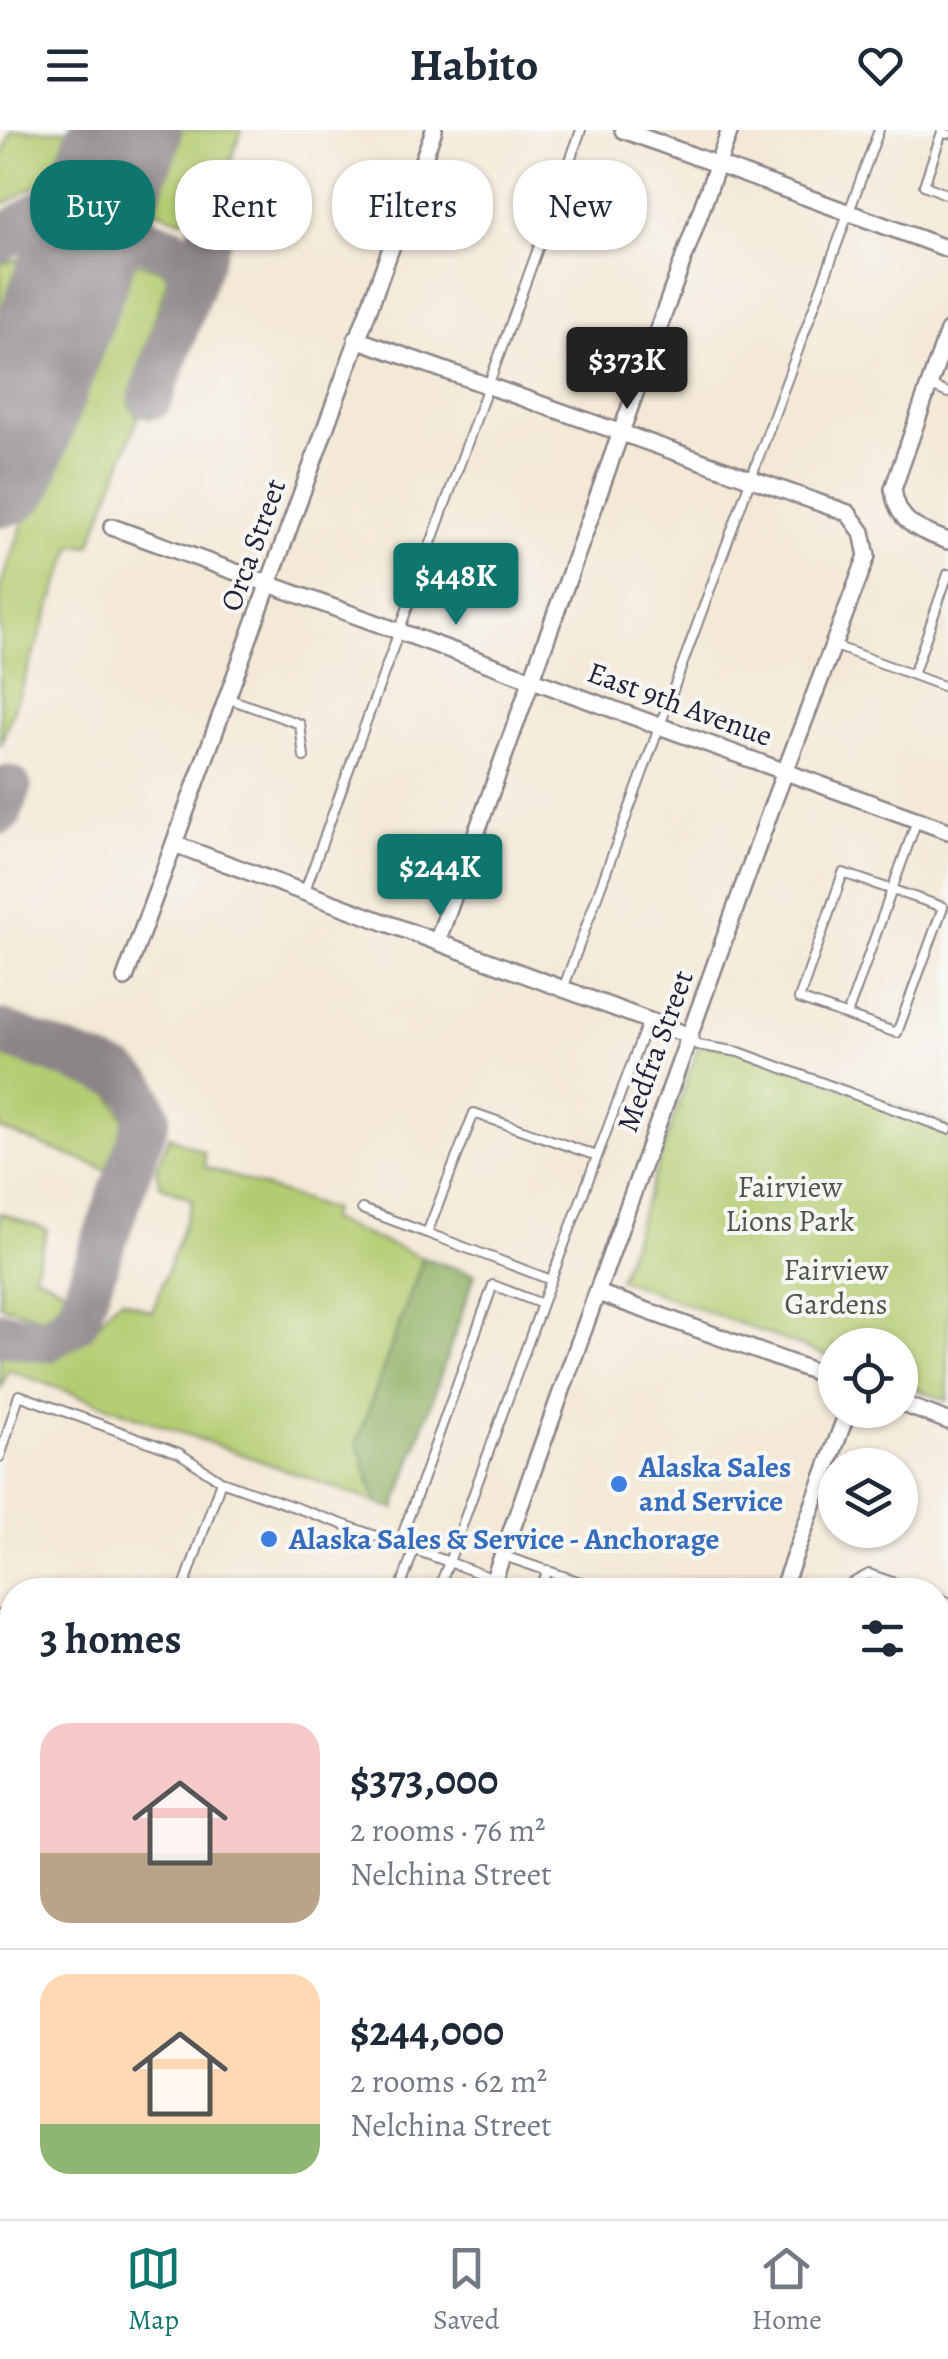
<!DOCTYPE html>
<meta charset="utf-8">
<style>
:root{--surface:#fff;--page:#f2f2f3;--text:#1f2937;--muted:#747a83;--line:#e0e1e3;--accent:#0f766e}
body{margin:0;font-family:Alegreya,serif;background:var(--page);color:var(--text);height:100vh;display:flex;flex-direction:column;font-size:38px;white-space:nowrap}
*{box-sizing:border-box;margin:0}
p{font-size:32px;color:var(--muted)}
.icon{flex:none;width:55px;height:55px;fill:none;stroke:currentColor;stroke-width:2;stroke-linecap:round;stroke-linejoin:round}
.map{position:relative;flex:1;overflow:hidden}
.panel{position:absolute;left:0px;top:1448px;width:950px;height:642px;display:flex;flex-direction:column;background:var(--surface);border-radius:40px 40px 0 0;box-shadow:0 2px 8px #0004}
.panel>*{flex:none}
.top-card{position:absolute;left:30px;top:30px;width:890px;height:90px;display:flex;gap:20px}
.controls{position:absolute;left:818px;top:1198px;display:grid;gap:20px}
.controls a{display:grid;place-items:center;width:100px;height:100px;border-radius:50%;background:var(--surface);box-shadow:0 2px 8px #0004;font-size:50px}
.price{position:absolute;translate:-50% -85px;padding:0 22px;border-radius:10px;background:var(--accent);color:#fff;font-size:32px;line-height:65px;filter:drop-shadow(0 2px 5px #0008)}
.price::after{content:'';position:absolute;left:50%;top:60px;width:30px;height:22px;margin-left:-15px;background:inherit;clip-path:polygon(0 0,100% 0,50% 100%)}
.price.selected{background:#222;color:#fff}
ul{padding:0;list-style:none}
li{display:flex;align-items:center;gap:30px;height:250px;padding:0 40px}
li+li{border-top:2px solid var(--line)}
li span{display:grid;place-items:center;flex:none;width:280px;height:200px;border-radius:30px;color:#555}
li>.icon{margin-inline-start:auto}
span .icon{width:120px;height:120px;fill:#fffc;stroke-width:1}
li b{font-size:42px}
h2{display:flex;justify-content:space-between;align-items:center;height:120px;padding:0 40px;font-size:42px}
.pill{padding:0 35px;border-radius:40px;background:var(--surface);box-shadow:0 2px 8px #0004;font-size:35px;line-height:90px}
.pill.selected{background:var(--accent);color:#fff}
header{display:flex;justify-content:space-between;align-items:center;height:130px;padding:0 40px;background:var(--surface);font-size:45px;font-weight:600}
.menu{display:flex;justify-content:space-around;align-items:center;height:140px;border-top:2px solid var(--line);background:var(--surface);font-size:28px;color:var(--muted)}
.menu a{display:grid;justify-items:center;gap:5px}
.menu .selected{color:var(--accent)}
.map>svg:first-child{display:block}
</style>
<header><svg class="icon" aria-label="menu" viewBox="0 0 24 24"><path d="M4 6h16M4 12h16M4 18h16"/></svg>Habito<svg class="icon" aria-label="heart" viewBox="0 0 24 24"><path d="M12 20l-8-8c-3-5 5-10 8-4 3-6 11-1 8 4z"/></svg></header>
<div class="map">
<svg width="948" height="2089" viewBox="0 0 948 2089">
<rect width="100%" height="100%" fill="#f6f6f2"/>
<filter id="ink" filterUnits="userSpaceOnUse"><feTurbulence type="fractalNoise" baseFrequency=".01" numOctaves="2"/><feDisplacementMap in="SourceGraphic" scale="20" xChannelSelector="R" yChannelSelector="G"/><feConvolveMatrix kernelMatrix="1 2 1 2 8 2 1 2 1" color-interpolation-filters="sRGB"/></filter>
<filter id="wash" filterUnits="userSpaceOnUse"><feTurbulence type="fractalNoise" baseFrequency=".0048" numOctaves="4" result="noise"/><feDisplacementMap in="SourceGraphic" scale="40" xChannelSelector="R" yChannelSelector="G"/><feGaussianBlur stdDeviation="2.25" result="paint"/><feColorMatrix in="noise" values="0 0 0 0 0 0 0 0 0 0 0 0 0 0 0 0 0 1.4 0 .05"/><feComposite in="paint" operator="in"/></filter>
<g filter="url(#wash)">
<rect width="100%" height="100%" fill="#f4e8d6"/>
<path fill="#b4cc71" stroke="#6b7756" stroke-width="2.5" d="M12 0H86L69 29 49 48 6 73 0 72V32Z
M167 0H242L212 84 195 77 190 86 180 90 149 78 145 69Z
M20 129 33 130 31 156 0 239V134Z
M132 131 162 140 168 147 128 273 138 288 90 416 73 415 0 616V457L114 144 118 137Z
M699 914 745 919 948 996V1271L900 1253V1215H835V1229L619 1149Z
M0 923 111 965 126 992 115 1032 105 1039 0 999Z
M169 1006 204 1022 205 1037 332 1080 329 1090 423 1128 357 1312 377 1373 8 1240 0 1259V1228L7 1223C38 1230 66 1231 90 1205 102 1192 106 1178 122 1169L152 1182 193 1070 160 1055 156 1040Z
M0 1083 47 1100 34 1144 65 1159 62 1171 46 1188 0 1175Z"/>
<path fill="#8fb063" stroke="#58694f" stroke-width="2.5" d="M423 1128 475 1144 395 1379 377 1373 357 1312Z
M0 1599 12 1603V1658L0 1653Z
M840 2078H927L917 2089H853Z"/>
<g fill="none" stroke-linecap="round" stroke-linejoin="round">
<path stroke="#8b8588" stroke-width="45" d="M122 11C111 51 108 84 145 109
M0 110 44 81 67 80 172 119 187 135 191 158
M66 161C84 128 102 102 145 109
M151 267 215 90
M0 682 9 658
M0 902 121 946 137 960 148 986 76 1191 46 1210 0 1203"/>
<path stroke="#8b8588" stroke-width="112" d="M0 341 126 0"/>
</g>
</g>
<g filter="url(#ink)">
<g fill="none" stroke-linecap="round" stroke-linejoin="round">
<defs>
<path id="service" d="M948 4 942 2 924 55 948 65
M928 255 948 263
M835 516 948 558
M913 545 948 444
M227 568 300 594 304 627
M843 743 943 777 897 903 799 869Z
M304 763 581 0
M563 859 879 0
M847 885 917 690
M691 907 697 915 739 922 948 999
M362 1079 427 1103
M551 1150 427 1103 474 983 597 1026
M542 1174 648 890
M0 1327 19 1265 179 1323 221 1351
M399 1414 493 1155 542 1174 449 1432 494 1449
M504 1426 604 1460
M183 1460 221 1351 449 1432 438 1460
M400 1460 414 1419
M540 1460 548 1440
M839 1460 869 1444 915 1460
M938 1468 948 1472
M0 1485 12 1490
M938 1545 948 1544
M938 2021 948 2025"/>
<path id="minor" d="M623 0 948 119
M948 201 893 359C897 393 918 400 948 411
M356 209 848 383 862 402 867 426 775 668 490 1460
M112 397 948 701
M174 714 690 906
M437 812 730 0
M125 848 434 0
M598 1163 835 1249
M900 1273 948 1291
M782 1460 848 1280
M938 1834 948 1802
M721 2078 738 2089
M553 2089 557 2078"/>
<path id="trunk" d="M0 1527 12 1532
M0 1563 12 1567
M938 1589 948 1591
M938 1875 948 1879"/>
</defs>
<use href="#service" stroke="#8b8588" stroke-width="12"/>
<use href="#minor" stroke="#8b8588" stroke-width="20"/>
<use href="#trunk" stroke="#8b8588" stroke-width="30"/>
<path stroke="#8b8588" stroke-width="2.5" stroke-dasharray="2.5 8" stroke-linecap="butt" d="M0 2071 7 2051"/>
<use href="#service" stroke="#fff" stroke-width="8"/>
<use href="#minor" stroke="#fff" stroke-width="15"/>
<use href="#trunk" stroke="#fff" stroke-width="25"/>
</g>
</g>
<g fill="#3f7fe0" stroke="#f6f6f2" stroke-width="4">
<circle cx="619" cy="1354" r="10"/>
<circle cx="269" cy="1409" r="10"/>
</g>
<g text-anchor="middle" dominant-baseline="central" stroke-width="8" stroke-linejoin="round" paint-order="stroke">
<g font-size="30" fill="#22223b" stroke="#f6f6f2">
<text transform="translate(253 415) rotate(-70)">Orca Street</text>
<text transform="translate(680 574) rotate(20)">East 9th Avenue</text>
<text transform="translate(655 921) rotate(-70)">Medfra Street</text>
</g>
<g font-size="30" fill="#4e554b" stroke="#f6f6f2">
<text x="790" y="1057">Fairview<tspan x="790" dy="34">Lions Park</tspan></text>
<text x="836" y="1140">Fairview<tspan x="836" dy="34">Gardens</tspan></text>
</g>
<g font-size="30" font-weight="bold" fill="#366cbe" stroke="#f6f6f2" text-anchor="start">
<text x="639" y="1337">Alaska Sales<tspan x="639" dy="34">and Service</tspan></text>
<text x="289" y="1409">Alaska Sales &amp; Service - Anchorage</text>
</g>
</g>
</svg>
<div class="controls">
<a><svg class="icon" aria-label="locate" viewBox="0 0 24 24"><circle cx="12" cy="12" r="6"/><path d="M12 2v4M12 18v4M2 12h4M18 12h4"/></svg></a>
<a><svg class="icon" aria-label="layers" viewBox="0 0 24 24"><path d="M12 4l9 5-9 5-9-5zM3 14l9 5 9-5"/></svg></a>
</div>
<b class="price selected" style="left:627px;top:282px">$373K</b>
<b class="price" style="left:456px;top:498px">$448K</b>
<b class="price" style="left:440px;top:789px">$244K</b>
<div class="top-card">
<a class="pill selected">Buy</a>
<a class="pill">Rent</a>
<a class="pill">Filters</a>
<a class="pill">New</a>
</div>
<section class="panel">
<h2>3 homes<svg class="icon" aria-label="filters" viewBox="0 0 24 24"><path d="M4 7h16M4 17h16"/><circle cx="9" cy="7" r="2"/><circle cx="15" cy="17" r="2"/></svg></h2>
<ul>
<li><span style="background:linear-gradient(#f6c9c9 65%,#b9a48a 0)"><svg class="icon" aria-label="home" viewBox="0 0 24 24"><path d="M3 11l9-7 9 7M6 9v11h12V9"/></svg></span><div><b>$373,000</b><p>2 rooms · 76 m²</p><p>Nelchina Street</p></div></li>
<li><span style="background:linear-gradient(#ffd9b3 75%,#8fb573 0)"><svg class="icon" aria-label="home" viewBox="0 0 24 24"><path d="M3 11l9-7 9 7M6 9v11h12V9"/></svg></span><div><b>$244,000</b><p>2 rooms · 62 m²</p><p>Nelchina Street</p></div></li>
</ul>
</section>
</div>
<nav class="menu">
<a class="selected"><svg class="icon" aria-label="map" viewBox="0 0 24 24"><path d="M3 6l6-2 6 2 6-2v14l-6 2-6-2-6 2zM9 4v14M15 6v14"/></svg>Map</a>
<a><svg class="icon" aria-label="saved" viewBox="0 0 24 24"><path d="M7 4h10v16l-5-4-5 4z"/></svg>Saved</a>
<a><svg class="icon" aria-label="home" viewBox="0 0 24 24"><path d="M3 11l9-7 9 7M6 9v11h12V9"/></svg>Home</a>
</nav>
